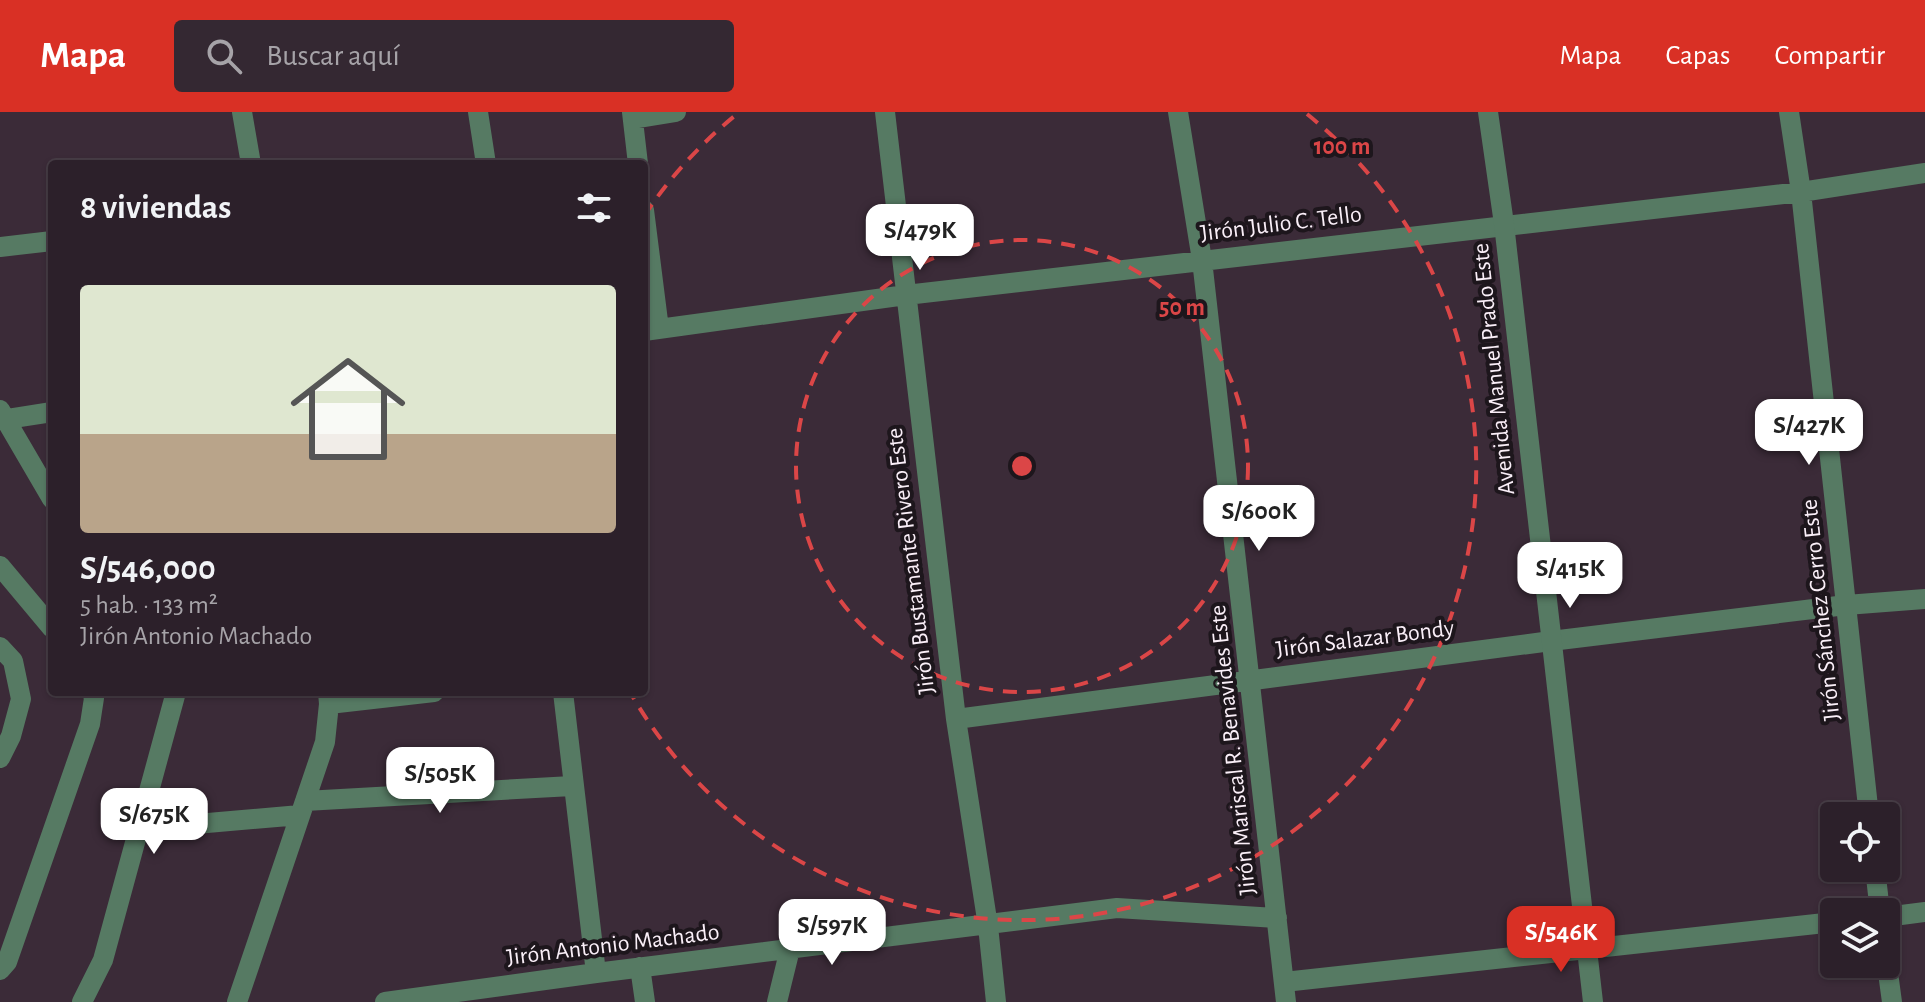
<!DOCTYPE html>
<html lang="es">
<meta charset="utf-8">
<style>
:root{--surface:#2c202a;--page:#342832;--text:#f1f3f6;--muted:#a6a3a8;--line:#483e47;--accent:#d93025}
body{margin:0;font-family:"Alegreya Sans",sans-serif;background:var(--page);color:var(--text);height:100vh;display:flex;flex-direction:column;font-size:30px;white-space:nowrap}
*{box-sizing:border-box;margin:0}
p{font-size:26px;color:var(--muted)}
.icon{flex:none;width:44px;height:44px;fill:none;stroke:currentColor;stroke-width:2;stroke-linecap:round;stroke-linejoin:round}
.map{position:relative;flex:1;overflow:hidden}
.details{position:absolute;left:48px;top:48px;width:600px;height:536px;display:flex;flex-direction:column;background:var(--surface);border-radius:8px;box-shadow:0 2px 6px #0004,0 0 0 2px var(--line)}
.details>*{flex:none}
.controls{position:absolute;left:1820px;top:690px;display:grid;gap:16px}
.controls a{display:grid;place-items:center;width:80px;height:80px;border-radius:8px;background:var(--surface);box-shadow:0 2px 6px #0004,0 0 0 2px var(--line);font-size:40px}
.price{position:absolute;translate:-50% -68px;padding:0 18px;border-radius:16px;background:#fff;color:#222;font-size:26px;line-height:52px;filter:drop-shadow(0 2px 4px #0008)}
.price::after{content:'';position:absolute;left:50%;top:48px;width:24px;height:18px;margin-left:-12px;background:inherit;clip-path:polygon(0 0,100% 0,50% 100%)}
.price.active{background:var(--accent);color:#fff}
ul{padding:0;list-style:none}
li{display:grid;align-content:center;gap:16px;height:424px;padding:0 32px}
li+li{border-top:2px solid var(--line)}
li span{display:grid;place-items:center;height:248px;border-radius:8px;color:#555}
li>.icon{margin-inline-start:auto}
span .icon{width:144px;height:144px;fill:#fffc;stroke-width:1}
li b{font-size:34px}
h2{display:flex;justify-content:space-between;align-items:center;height:96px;padding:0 32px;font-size:34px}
header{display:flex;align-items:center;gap:48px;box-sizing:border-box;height:112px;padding:0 40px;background:var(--accent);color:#fff}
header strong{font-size:38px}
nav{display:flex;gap:44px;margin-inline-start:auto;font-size:28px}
.search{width:560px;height:72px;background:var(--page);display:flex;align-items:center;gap:20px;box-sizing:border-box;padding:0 28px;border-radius:8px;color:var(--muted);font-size:30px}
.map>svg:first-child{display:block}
</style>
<header>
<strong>Mapa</strong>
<div class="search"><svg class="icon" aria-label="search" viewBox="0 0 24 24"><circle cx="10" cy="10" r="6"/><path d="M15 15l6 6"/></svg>Buscar aquí</div>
<nav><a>Mapa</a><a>Capas</a><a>Compartir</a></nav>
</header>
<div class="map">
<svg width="1925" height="890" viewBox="0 0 1925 890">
<rect width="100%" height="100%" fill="#3b2b38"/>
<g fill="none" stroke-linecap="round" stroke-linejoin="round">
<path stroke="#567a63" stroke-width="20" d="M242 0 251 52
M478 0 486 52
M632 0 638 52
M885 0 956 607 988 814 996 890
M1178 0 1202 148 1286 890
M1789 0 1801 80 1869 704
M633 7 676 0
M644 98 659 217
M0 135 52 129
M644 219 906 183 1801 80 1925 61
M0 298 52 387
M0 308 52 300
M0 454 52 516
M0 535 13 549 21 587 11 624 0 646
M563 580 596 861
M329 592 434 580
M956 607 1551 529 1846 493 1925 487
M305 689 572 674
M139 717 300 703
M1875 756 1880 800
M1886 805 1925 800
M1886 846 1892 890
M640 855 645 890
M0 858 7 850 90 612 94 586 92 580
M1284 870 1834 810
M82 890 103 848 176 580
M237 890 325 630 329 592 328 580
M385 890 596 861 1117 796 1277 806
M777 890 790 837"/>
<path stroke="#567a63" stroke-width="20" d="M1488 0 1504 112 1593 890"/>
</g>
<g fill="none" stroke="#db4647" stroke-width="4" stroke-dasharray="14 10">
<circle cx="1022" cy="354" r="226"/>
<path d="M644 104A453 453 0 0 1 737 2M1307 2A453 453 0 1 1 630 580"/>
</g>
<g text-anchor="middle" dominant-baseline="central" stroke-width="8" stroke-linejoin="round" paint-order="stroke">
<g font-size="24" fill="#faeff8" stroke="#1d161c">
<text transform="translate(1281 112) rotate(-7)">Jirón Julio C. Tello</text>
<text transform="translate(1494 257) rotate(-96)">Avenida Manuel Prado Este</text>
<text transform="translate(911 449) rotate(-97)">Jirón Bustamante Rivero Este</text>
<text transform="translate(1821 498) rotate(-96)">Jirón Sánchez Cerro Este</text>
<text transform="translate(1365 527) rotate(-7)">Jirón Salazar Bondy</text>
<text transform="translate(1233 638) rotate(-96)">Jirón Mariscal R. Benavides Este</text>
<text transform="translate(613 833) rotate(-7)">Jirón Antonio Machado</text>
</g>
</g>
<circle cx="1022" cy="354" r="12" fill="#db4647" stroke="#1d161c" stroke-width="4"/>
<g font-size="24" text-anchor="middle" font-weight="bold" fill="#db4647" stroke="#1d161c" stroke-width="8" stroke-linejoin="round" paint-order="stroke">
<text x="1342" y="42">100 m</text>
<text x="1182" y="203">50 m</text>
</g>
</svg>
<div class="controls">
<a><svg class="icon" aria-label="locate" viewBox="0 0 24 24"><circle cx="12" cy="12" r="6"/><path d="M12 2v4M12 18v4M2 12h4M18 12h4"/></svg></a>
<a><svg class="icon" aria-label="layers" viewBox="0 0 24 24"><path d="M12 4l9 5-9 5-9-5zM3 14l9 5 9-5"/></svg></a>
</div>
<b class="price" style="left:920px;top:160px">S/479K</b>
<b class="price" style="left:1809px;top:355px">S/427K</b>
<b class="price" style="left:1259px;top:441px">S/600K</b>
<b class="price" style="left:1570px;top:498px">S/415K</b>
<b class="price" style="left:440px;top:703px">S/505K</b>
<b class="price" style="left:154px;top:744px">S/675K</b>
<b class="price" style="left:832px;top:855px">S/597K</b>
<b class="price active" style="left:1561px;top:862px">S/546K</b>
<section class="details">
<h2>8 viviendas<svg class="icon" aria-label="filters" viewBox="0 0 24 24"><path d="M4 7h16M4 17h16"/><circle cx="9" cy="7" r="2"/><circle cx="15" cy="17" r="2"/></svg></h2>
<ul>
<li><span style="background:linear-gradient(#dfe7d0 60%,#b9a48a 0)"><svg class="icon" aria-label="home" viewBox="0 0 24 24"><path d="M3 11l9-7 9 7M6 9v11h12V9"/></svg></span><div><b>S/546,000</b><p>5 hab. · 133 m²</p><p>Jirón Antonio Machado</p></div></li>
</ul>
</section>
</div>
